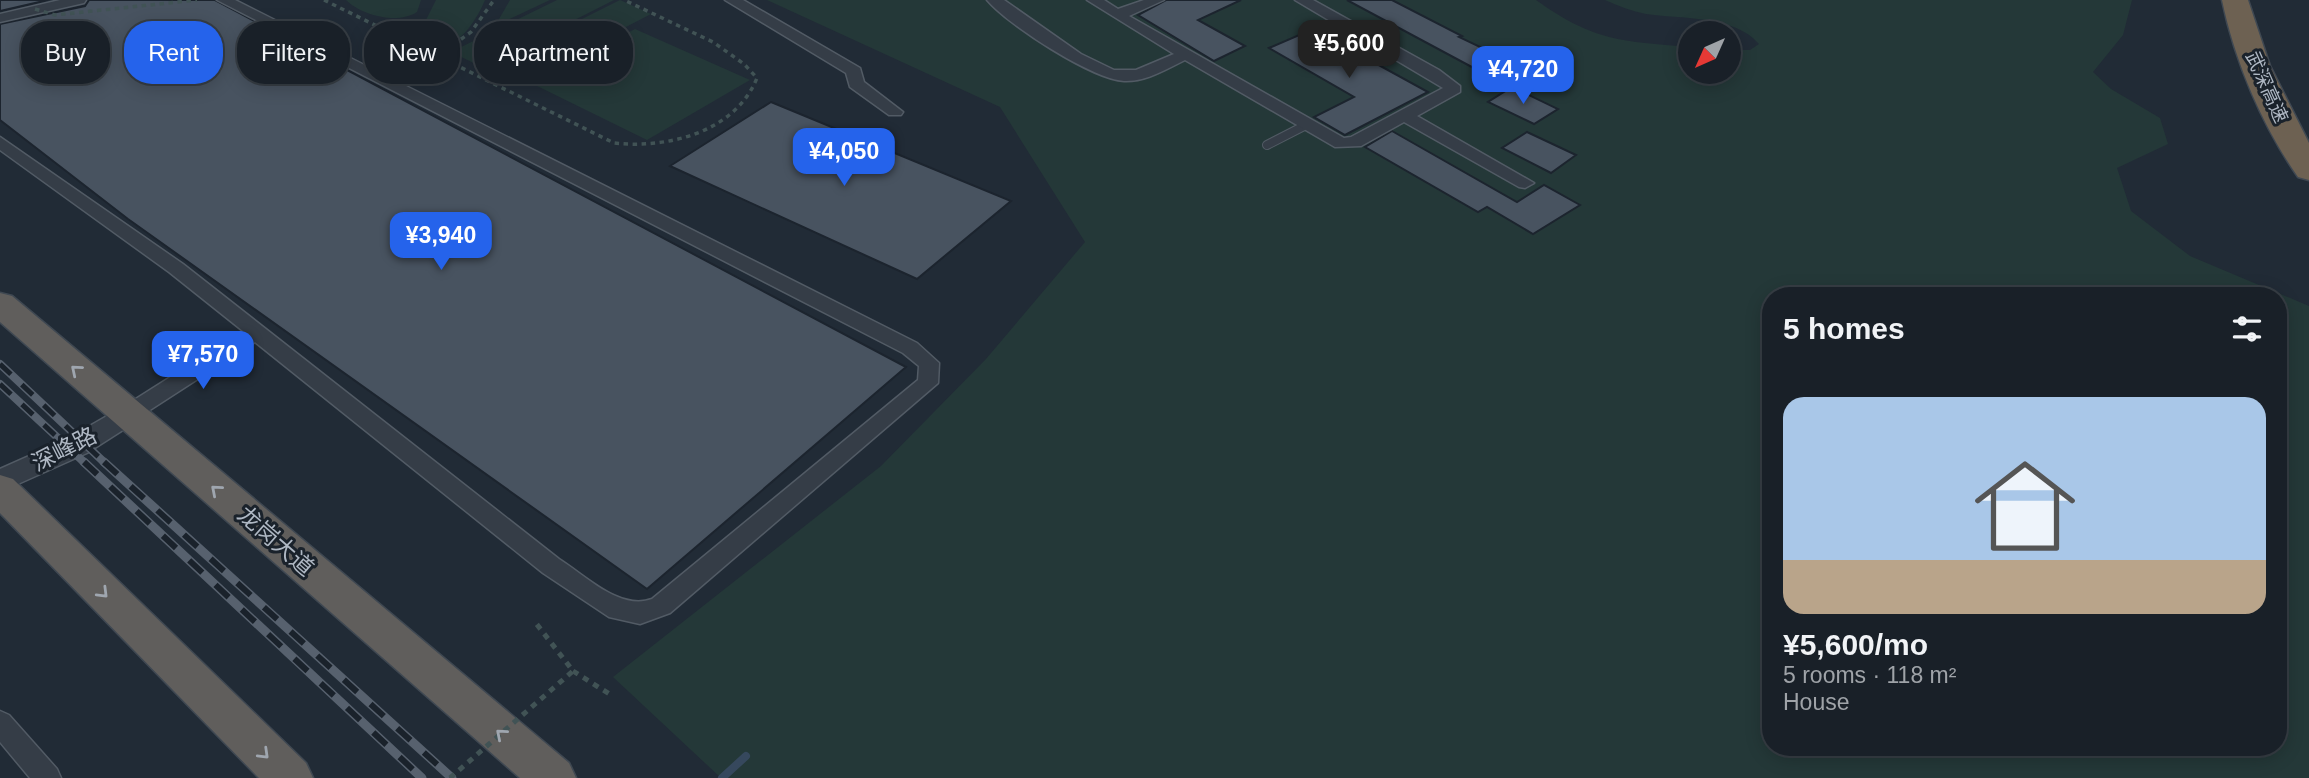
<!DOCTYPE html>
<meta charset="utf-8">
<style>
:root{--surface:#192028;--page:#262d34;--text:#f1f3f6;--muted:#9fa3a8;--line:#373e45;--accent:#2563eb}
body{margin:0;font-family:Helvetica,"Noto Sans SC",sans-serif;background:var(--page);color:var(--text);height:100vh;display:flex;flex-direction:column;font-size:26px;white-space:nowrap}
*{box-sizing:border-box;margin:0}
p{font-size:23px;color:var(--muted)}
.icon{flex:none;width:38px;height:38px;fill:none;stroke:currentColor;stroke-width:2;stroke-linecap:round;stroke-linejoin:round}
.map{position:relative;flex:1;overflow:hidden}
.side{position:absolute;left:1762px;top:287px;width:525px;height:469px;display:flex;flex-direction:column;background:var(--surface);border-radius:28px;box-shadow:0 4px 18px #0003,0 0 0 2px var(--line)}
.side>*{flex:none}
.hud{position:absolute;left:21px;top:21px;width:665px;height:63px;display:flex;gap:14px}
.needle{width:46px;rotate:225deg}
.controls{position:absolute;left:1678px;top:21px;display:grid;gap:14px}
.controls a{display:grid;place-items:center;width:63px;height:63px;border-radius:50%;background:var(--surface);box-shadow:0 4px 18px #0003,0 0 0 2px var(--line);font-size:35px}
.price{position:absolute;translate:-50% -60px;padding:0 16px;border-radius:14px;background:var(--accent);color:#fff;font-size:23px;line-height:46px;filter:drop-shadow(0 2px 4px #0008)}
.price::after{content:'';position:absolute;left:50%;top:42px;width:21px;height:16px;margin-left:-10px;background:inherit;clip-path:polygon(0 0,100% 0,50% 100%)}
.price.active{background:#222;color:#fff}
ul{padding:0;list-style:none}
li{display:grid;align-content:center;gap:14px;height:371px;padding:0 21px}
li+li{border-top:2px solid var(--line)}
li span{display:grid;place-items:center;height:217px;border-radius:21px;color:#555}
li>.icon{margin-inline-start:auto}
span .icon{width:126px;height:126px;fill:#fffc;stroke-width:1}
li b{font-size:30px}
h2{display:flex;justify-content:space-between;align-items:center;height:84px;padding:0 21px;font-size:30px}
.pill{padding:0 24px;border-radius:28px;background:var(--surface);box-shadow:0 4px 18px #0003,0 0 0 2px var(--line);font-size:24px;line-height:63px}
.pill.active{background:var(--accent);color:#fff}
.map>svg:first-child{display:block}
</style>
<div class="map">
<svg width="2309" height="778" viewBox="0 0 2309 778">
<rect width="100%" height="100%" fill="#212b36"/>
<path fill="#243838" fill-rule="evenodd" d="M346 0H421L417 12C397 25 361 15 346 0Z
M436 0H485C478 17 462 44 442 46L419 34Z
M510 0H550L495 26Z
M557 0H614L482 67 451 52Z
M620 0 651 14 516 84 484 68Z
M767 0H1536C1595 42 1621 41 1690 47V72H1729V50H1750L1759 44C1735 15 1679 19 1646 14 1632 11 1618 6 1605 0H2132L2123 35 2093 72 2111 89 2160 118 2168 144 2117 168 2131 211 2190 256 2309 306V778H721L613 677 881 466 986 359 1085 242 1000 107ZM1771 296H2278V747H1771Z
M635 29 750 80 647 140 531 83Z"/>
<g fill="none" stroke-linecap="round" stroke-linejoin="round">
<path stroke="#36485d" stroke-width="8" d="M722 778 746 756"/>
</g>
<path fill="#485360" stroke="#1c242e" stroke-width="2" d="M0 0H48L0 11Z
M89 0H215L906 367 647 589 128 219 0 120V24L85 6Z
M1166 0H1241L1198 20 1245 46 1214 61 1138 15Z
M1347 0H1392L1462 36 1459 37 1520 66 1496 80Z
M1313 29 1428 92 1345 135 1314 117 1354 97 1269 48Z
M1512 87 1558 109 1534 124 1488 102Z
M771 102 1011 201 917 279 670 166Z
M1392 131 1517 202 1544 185 1580 205 1533 234 1487 207 1478 212 1365 147Z
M1527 132 1576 155 1551 173 1502 148Z"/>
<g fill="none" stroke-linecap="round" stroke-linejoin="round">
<defs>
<path id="service" d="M1267 145 1306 125"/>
<path id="minor" d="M60 0H86L84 3 0 22V14Z
M217 0H235L917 343 939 363 938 383 670 613 640 624 609 617 543 573 255 342 136 419H120L117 414 120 409 243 331 169 272 0 150V137L183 264 559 559C586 576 620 611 652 599L918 380 919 366 903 353Z
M725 0H743L860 68 864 82 903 112 901 115H889L850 87 846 73Z
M987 0H1004L1081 54 1114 70H1136L1174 54 1087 0H1104L1118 9 1144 0H1164L1129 16 1344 138 1351 137 1443 88 1295 0H1313L1439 70 1460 86V92L1417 116 1534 183 1525 188 1519 187 1404 122 1361 146 1335 147 1185 60C1166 69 1146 82 1124 81 1092 79 1008 25 987 0Z
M0 711 9 715 57 769 61 778H30L0 742Z"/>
<path id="tertiary" d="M128 404 137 407 141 414 137 421 87 453 0 492V469L67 439Z"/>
<path id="trunk" d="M0 293 12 296 569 763 576 778H520L0 322Z
M0 475 13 479 306 763 313 778H259L0 513Z"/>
<path id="motorway" d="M2222 0H2248L2270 66 2309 143V180L2298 177C2262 125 2235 62 2222 0Z"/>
</defs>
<use href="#service" stroke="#525b65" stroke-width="10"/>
<use href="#minor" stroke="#525b65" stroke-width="3"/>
<use href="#tertiary" stroke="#525b65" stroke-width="3"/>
<use href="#trunk" stroke="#3f4852" stroke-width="3"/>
<use href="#motorway" stroke="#3f4852" stroke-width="3"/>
<path stroke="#415355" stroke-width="3.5" stroke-dasharray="4.5 4.5" stroke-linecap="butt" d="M324 0 614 143C668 149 735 132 757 78L744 64 713 42 624 0
M439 55 471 32 494 0"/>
<path stroke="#415355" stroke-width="5" stroke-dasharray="6 6" stroke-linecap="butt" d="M573 671 611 695"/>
<use href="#service" stroke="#353d47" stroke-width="8"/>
<use href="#minor" fill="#353d47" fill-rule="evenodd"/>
<use href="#tertiary" fill="#353d47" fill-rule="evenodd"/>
<use href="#trunk" fill="#605e5c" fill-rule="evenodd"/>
<use href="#motorway" fill="#6d6152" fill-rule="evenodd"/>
<defs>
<path id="rail-far1" d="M0 364 106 464
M0 384 86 464"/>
<path id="rail" d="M84 462 422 778
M104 462 452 778"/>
</defs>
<use href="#rail-far1" stroke="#57616e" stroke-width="8"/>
<use href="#rail" stroke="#57616e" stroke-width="9"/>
<use href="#rail-far1" stroke="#1a222b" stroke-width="5" stroke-dasharray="15" stroke-linecap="butt"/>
<use href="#rail" stroke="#1a222b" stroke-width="6" stroke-dasharray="18" stroke-linecap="butt"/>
<path stroke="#415355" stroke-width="3.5" stroke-dasharray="4.5 4.5" stroke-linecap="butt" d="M35 9 55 15 197 0"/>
<path stroke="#415355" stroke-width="5" stroke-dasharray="6 6" stroke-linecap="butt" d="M450 778 573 671 535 622"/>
</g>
<defs><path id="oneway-chevron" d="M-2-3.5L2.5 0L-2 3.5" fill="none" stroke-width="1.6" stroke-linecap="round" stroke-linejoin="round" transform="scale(1.75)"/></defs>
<g stroke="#9fa6af">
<use href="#oneway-chevron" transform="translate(76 370) rotate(-140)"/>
<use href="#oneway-chevron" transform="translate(216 490) rotate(-139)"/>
<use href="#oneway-chevron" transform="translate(103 593) rotate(45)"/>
<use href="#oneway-chevron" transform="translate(501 734) rotate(-139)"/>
<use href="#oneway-chevron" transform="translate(264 754) rotate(44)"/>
</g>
<g text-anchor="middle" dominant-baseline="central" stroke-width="6" stroke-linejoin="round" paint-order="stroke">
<g font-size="19" fill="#afb8c4" stroke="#1a222b">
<text transform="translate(2267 87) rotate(66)">武深高速</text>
</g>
<g font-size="23" fill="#afb8c4" stroke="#1a222b">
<text transform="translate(64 449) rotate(-27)">深峰路</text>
<text transform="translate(276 541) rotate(41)">龙岗大道</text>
</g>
</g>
</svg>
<div class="controls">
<a><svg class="needle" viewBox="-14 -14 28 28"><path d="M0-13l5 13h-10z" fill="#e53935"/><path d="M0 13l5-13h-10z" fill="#9fa3a8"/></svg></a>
</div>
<b class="price active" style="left:1349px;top:80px">¥5,600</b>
<b class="price" style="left:1523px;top:106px">¥4,720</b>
<b class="price" style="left:844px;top:188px">¥4,050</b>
<b class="price" style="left:441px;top:272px">¥3,940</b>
<b class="price" style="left:203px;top:391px">¥7,570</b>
<div class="hud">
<a class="pill">Buy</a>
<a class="pill active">Rent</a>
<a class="pill">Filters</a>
<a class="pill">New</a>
<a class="pill">Apartment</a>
</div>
<section class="side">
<h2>5 homes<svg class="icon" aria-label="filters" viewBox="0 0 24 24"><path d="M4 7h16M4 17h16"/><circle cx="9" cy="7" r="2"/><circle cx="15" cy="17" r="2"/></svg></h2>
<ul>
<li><span style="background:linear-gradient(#a9c7e8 75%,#b9a48a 0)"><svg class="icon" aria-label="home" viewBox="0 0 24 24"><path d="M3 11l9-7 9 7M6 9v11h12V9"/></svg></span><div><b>¥5,600/mo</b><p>5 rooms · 118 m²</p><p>House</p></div></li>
</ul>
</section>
</div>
